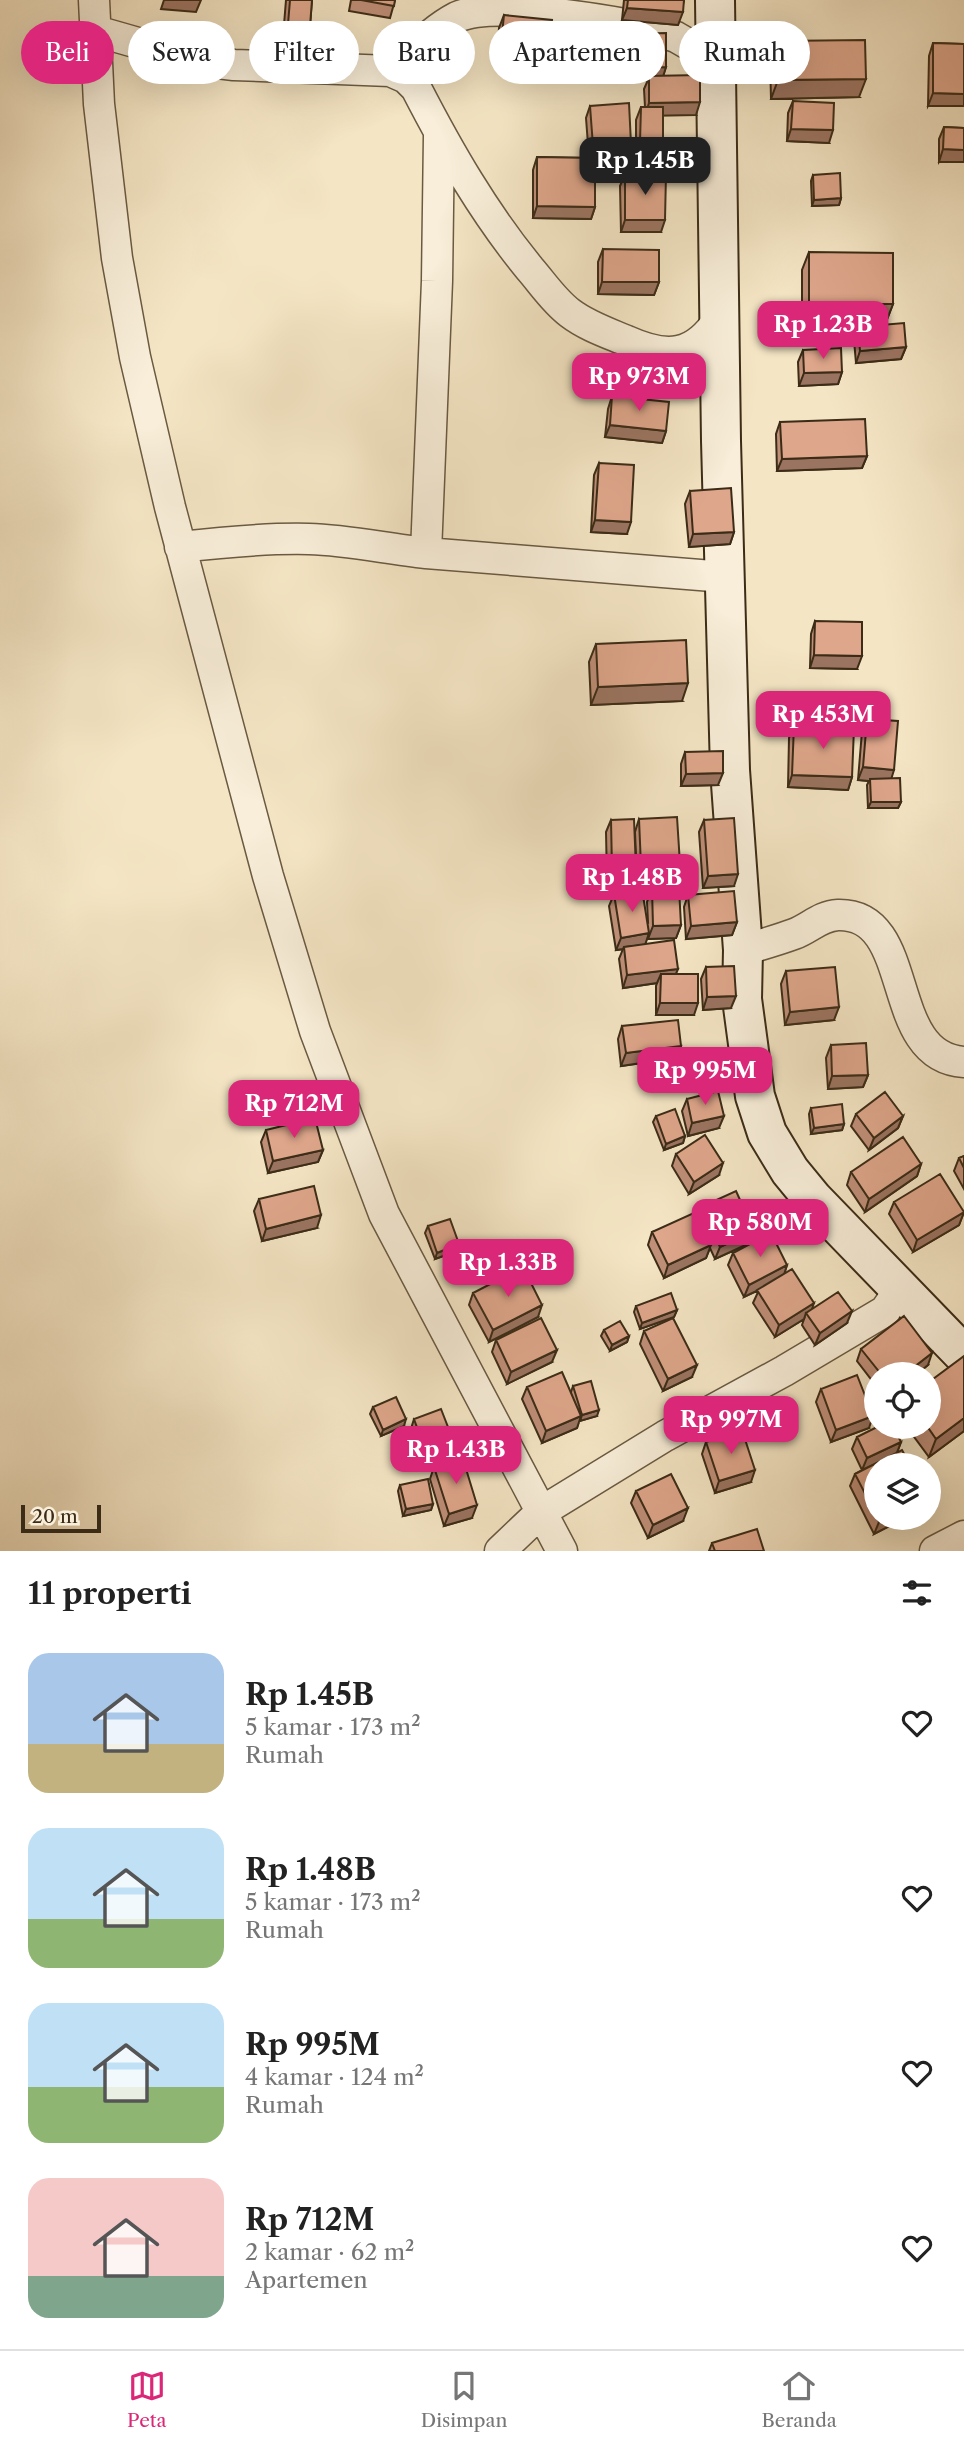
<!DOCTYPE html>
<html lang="id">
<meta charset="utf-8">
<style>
:root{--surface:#fff;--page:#f2f2f2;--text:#222;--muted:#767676;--line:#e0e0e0;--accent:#db2777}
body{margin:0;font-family:"Libre Caslon Text",serif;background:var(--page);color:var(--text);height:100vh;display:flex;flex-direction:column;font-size:26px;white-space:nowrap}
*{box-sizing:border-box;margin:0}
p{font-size:23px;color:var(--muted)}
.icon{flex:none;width:38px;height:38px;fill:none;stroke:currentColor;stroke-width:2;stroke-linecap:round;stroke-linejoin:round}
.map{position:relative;height:1551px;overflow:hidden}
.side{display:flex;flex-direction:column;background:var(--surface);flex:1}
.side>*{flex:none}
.hud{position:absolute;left:21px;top:21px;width:922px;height:63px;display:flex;gap:14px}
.tools{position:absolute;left:864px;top:1362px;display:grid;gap:14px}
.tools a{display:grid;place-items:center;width:77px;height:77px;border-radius:50%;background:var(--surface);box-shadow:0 7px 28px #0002;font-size:35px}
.scale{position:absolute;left:21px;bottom:18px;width:80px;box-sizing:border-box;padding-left:7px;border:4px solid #3c2c17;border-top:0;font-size:19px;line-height:24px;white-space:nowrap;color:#3c2c17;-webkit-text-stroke:5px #f8eed9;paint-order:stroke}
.price{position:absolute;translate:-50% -60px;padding:0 16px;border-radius:14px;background:var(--accent);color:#fff;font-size:23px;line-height:46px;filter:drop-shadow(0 2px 4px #0008)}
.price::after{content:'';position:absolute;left:50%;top:42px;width:21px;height:16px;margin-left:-10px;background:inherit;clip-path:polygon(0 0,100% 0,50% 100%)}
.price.active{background:#222;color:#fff}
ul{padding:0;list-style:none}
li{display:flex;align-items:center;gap:21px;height:175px;padding:0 28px}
li span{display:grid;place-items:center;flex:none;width:196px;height:140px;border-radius:21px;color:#555}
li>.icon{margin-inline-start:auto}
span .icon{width:84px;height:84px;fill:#fffc;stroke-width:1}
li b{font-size:30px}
h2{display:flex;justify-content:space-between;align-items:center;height:84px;padding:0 28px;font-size:30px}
.chip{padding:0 24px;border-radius:32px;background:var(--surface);box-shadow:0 7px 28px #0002;font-size:24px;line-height:63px}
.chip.active{background:var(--accent);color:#fff}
.dock{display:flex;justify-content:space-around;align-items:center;height:98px;border-top:2px solid var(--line);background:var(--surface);font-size:19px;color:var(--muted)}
.dock a{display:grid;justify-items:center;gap:4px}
.dock .active{color:var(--accent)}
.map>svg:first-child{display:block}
</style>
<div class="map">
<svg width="964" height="1551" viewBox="0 0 964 1551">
<rect width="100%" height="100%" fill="#f4e5c4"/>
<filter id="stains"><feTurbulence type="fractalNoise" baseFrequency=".00286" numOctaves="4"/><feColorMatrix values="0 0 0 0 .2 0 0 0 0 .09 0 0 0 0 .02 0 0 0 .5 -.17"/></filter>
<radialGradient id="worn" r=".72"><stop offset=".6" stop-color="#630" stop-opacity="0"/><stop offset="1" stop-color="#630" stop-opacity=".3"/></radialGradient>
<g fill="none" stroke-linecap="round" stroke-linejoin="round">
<defs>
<path id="street" d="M94 0 99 104 117 258 135 357 170 507 268 876 315 1031 384 1214 562 1551
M96 31 201 61 234 65 390 71 406 78 416 88C449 152 484 213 530 269 543 284 554 301 570 313 587 326 608 333 627 341 667 359 694 357 719 319
M390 71C411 53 432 30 457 17 495 0 615 21 658 31L676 37 716 60
M439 136 437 281 426 553 725 577
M180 547C223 542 266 538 309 539 348 540 387 549 426 553
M743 950C760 945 778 940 794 934 810 928 820 916 838 915 918 913 882 1057 964 1062
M500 1551 541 1512 665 1436 784 1371 885 1311 900 1289
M935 1551 964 1536"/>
<path id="secondary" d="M715 0 721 441 730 770 743 950 742 999 755 1096 767 1133 790 1171 813 1199 964 1355"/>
</defs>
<use href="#street" stroke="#6a5a42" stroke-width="33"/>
<use href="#secondary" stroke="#3c2c17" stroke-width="42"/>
<use href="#street" stroke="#f8eed9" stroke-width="30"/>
<use href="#secondary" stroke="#f8eed9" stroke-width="38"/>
</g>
<path fill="#bf8f78" stroke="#3c2c17" stroke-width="2" d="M286 0H312L310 26 305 38 283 37Z
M351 0H395L390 18 349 11Z
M624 0H684L678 25 622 20Z
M504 15 548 58 544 70 496 66 499 28Z
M619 34 666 67 663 76 696 115H663V143L658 155 636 154V120L641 107H645L644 89 648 80 615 81V46Z
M777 41 859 97 771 99 770 59Z
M933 43 964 44 928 106 929 56Z
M793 101 829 143 787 141 788 113Z
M590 106 631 144 627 156 595 158V207L591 219 533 218V170L537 157 589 158 586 118Z
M944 127 964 128 939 162V139Z
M625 174 661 232H621L620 186Z
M813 175 841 198 839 205 812 206 811 181Z
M603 249 659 282 654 295 598 294V262Z
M809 252 893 304 886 322H802V270Z
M858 327 906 347 901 359 856 363 854 340Z
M803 350 842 372 838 384 799 386 798 362Z
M612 396 666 431 662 443 605 437 608 409Z
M780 422 867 456 862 468 777 471 776 434Z
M599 463 627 534 591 532 594 475Z
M690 491 734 532 730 544 689 547 685 504Z
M815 621 857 669 810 668 811 634Z
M596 644 682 701 591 705 589 662Z
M867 719 901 802 898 808H868L867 785 869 781 858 780 862 731Z
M794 725 852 777 848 790 788 787 789 738Z
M685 752 718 785 681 786V764Z
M639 819 675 877 637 879 635 832Z
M611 820 636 869 631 881H607L606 832Z
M704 820 734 886 703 888 699 832Z
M652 889 681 925 676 938 648 939V936L645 944 676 974 694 1015H656V986L657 983 623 988 619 959 623 949 616 950 609 906 614 894 648 922 647 902Z
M688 895 737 922 732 935 686 939 684 907Z
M706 967 731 1008 703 1010 701 979Z
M786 971 834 1020 785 1025 781 984Z
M622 1026 676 1058 621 1066 618 1039Z
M831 1045 868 1075 863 1087 828 1089 826 1058Z
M687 1099 719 1128 688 1136 682 1111Z
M811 1108 844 1124 842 1130 811 1134 809 1114Z
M856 1114 903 1116 898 1128 869 1150 851 1126Z
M656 1116 685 1136 683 1143 664 1150 653 1122Z
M266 1130 323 1150 318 1162 268 1173 261 1142Z
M676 1154 719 1175 689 1194 672 1166Z
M964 1156V1189L954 1171 959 1158Z
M921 1164 917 1176 865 1212 847 1185 851 1172Z
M259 1199 317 1228 262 1241 254 1211Z
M894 1202 964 1212 959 1225 913 1252 889 1214Z
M701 1207 754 1231 750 1243 715 1259 710 1248 706 1258 664 1278 648 1245 652 1232 698 1217Z
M428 1226 459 1244 457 1251 435 1259 425 1233Z
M733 1253 787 1265 784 1274 812 1309 847 1323 815 1345 802 1325 804 1319 775 1337 753 1303 759 1290 744 1297 728 1265Z
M473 1293 538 1317 489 1342 469 1305Z
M636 1306 677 1310 674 1317 640 1329 634 1312Z
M604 1330 629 1336 627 1342 610 1351 601 1336Z
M644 1331 692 1377 663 1391 640 1344Z
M496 1340 552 1362 507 1384 492 1352Z
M861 1349 928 1365 917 1374H877V1387L857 1361Z
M573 1386 597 1416 579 1421 577 1428 542 1443 522 1399 527 1387 571 1392Z
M821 1389 869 1428 831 1442 816 1402Z
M373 1407 404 1426 381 1436 370 1414Z
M414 1419 453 1440 448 1452 421 1462 410 1432Z
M906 1426H929L964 1431 929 1457Z
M857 1437 901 1442 897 1453 907 1517 874 1534 850 1486 855 1474 862 1470 852 1449Z
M706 1442 751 1482 715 1493 702 1454Z
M434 1467 472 1518 444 1526 430 1479Z
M400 1485 433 1504 431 1510 403 1516 398 1491Z
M636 1491 683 1521 648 1538 631 1503Z
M712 1543 764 1551H709Z"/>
<path fill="#9b7461" stroke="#3c2c17" stroke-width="2" d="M164 0H201L196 12 161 9Z
M627 8 683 12 678 25 622 20Z
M288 24 310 26 305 38 283 37Z
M500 53 548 58 544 70 496 66Z
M666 67 662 80 649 76 648 80 615 81 620 69Z
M866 79 859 97 771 99 778 80Z
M933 93 964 94V106H928Z
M700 102 696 115 645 116 649 103Z
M791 129 833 130 829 143 787 141Z
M640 142 663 143 658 155 636 154Z
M631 144 627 156 589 159 593 146Z
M943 149 964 150V162H939Z
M841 198 839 205 812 206 814 200Z
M537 206 595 207 591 219 533 218Z
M625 220H665L661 232H621Z
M602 282H659L654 295 598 294Z
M809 304H893L886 322H802Z
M906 347 901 359 856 363 860 351Z
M842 372 838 384 799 386 804 373Z
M610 425 666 431 662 443 605 437Z
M867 456 862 468 777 471 782 459Z
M595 520 631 522 627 534 591 532Z
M734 532 730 544 689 547 693 534Z
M814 655 862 656 857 669 810 668Z
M688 683 682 701 591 705 598 687Z
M863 767 894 770 890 783 858 780Z
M723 773 718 785 681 786 686 774Z
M792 775 852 777 848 790 788 787Z
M871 802H901L898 808H868Z
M680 864 675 877 637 879 641 866Z
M612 869H636L631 881H607Z
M738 874 734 886 703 888 708 876Z
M737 922 732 935 686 939 691 926Z
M681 925 676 938 648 939 653 926Z
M649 933 645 945 624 947 623 949 616 950 621 938Z
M678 969 673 981 661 974 657 983 623 988 627 975Z
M736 996 731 1008 703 1010 707 997Z
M660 1003H698L694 1015H656Z
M839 1007 834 1020 785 1025 790 1012Z
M681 1046 676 1058 621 1066 626 1053Z
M868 1075 863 1087 828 1089 832 1076Z
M724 1116 719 1128 688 1136 692 1123Z
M903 1116 898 1128 869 1150 874 1138Z
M844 1124 842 1130 811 1134 814 1128Z
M685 1136 683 1143 664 1150 666 1144Z
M323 1150 318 1162 268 1173 273 1161Z
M723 1163 719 1175 689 1194 694 1182Z
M921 1164 917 1176 865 1212 869 1199Z
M964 1212 959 1225 913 1252 917 1240Z
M321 1215 317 1228 262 1241 266 1229Z
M754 1231 750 1243 715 1259 720 1247Z
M459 1244 457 1251 435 1259 437 1253Z
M711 1245 706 1258 664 1278 668 1265Z
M787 1265 783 1278 744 1297 749 1285Z
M814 1303 810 1315 806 1313 804 1319 775 1337 779 1325Z
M542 1305 538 1317 489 1342 493 1330Z
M677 1310 674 1317 640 1329 642 1323Z
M852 1311 847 1323 815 1345 820 1333Z
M629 1336 627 1342 610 1351 612 1345Z
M557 1350 552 1362 507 1384 511 1372Z
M932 1353 928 1365 917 1374H905Z
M697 1365 692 1377 663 1391 668 1379Z
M599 1410 597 1416 580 1421 582 1415Z
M581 1416 577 1428 542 1443 546 1431Z
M873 1416 869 1428 831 1442 836 1430Z
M964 1418V1431L929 1457 936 1439Z
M406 1419 404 1426 381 1436 383 1430Z
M453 1440 448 1452 421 1462 425 1450Z
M901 1442 896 1455 862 1470 867 1458Z
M755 1470 751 1482 715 1493 719 1481Z
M433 1504 431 1510 403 1516 406 1509Z
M477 1505 472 1518 444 1526 449 1514Z
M688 1508 683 1521 648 1538 653 1525Z
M887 1517H907L874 1534 879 1522Z"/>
<path fill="#dea68b" stroke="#3c2c17" stroke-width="2" d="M290 0H312L310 26 288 24Z
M361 0H395L394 6Z
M628 0H684L683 12 627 8Z
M504 15 552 20 548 58 500 53Z
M666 33V67L620 69 619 34Z
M865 40 866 79 778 80 777 41Z
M933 43 964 44V94L933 93Z
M700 75V102L649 103V76Z
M793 101 834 103 833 130 791 129Z
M629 103 631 144 593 146 590 106Z
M641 107H663V143L640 142Z
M944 127 964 128V150L943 149Z
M537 157 595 158V207L537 206Z
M840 173 841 198 814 200 813 175Z
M625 174H666L665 220H625Z
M603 249 659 250V282H602Z
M809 252 893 253V304H809Z
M904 323 906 347 860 351 858 327Z
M841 348 842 372 804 373 803 350Z
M612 396 669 402 666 431 610 425Z
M865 419 867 456 782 459 780 422Z
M599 463 634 465 631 522 595 520Z
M731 488 734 532 693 534 690 491Z
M815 621 862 622V656L814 655Z
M686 640 688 683 598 687 596 644Z
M867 719 898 721 894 770 863 767Z
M794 725 854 728 852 777 792 775Z
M723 751V773L686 774 685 752Z
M900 778 901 802H871L870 779Z
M677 817 680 864 641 866 639 819Z
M734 818 738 874 708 876 704 820Z
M634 819 636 869H612L611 820Z
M679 888 681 925 653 926 652 889Z
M642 889 649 933 621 938 614 894Z
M734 891 737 922 691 926 688 895Z
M674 940 678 969 627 975 624 947Z
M734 966 736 996 707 997 706 967Z
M835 967 839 1007 790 1012 786 971Z
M661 974H698V1003H660Z
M678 1020 681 1046 626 1053 622 1026Z
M866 1043 868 1075 832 1076 831 1045Z
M718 1091 724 1116 692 1123 687 1099Z
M885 1092 903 1116 874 1138 856 1114Z
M842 1104 844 1124 814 1128 811 1108Z
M675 1109 685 1136 666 1144 656 1116Z
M315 1118 323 1150 273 1161 266 1130Z
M705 1135 723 1163 694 1182 676 1154Z
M903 1137 921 1164 869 1199 851 1172Z
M964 1156V1168L959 1158Z
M940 1174 964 1212 917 1240 894 1202Z
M314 1186 321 1215 266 1229 259 1199Z
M736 1191 754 1231 720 1247 701 1207Z
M696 1212 711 1245 668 1265 652 1232Z
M450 1219 459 1244 437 1253 428 1226Z
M771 1233 787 1265 749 1285 733 1253Z
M523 1267 542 1305 493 1330 473 1293Z
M792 1269 814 1303 779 1325 757 1290Z
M838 1292 852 1311 820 1333 806 1313Z
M671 1293 677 1310 642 1323 636 1306Z
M904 1316 932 1353 905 1374H881L861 1349Z
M541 1318 557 1350 511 1372 496 1340Z
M673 1318 697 1365 668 1379 644 1331Z
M620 1321 629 1336 612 1345 604 1330Z
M964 1356V1418L936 1439 927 1426H929V1382Z
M562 1372 581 1416 546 1431 527 1387Z
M857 1375 873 1416 836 1430 821 1389Z
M591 1381 599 1410 582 1415 573 1386Z
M396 1397 406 1419 383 1430 373 1407Z
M441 1409 453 1440 425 1450 414 1419Z
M879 1426H893L901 1442 867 1458 857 1437Z
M742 1430 755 1470 719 1481 706 1442Z
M902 1450 910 1465H877V1517L855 1474Z
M463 1459 477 1505 449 1514 434 1467Z
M671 1474 688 1508 653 1525 636 1491Z
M428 1479 433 1504 406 1509 400 1485Z
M877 1517H887L879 1522Z
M757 1529 764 1551H715L712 1543Z"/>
<rect width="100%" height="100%" filter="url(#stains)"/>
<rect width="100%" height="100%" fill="url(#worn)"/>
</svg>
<div class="tools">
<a><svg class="icon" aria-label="locate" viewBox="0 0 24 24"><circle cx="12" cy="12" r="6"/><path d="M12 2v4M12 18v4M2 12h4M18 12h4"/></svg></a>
<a><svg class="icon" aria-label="layers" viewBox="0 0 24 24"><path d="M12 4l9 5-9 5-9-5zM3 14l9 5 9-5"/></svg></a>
</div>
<div class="scale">20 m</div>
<b class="price active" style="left:645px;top:197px">Rp 1.45B</b>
<b class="price" style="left:823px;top:361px">Rp 1.23B</b>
<b class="price" style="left:639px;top:413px">Rp 973M</b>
<b class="price" style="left:823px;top:751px">Rp 453M</b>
<b class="price" style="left:632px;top:914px">Rp 1.48B</b>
<b class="price" style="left:705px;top:1107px">Rp 995M</b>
<b class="price" style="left:294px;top:1140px">Rp 712M</b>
<b class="price" style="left:760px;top:1259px">Rp 580M</b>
<b class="price" style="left:508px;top:1299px">Rp 1.33B</b>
<b class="price" style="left:731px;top:1456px">Rp 997M</b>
<b class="price" style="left:456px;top:1486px">Rp 1.43B</b>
<div class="hud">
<a class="chip active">Beli</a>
<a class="chip">Sewa</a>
<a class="chip">Filter</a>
<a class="chip">Baru</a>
<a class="chip">Apartemen</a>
<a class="chip">Rumah</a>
</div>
</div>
<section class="side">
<h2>11 properti<svg class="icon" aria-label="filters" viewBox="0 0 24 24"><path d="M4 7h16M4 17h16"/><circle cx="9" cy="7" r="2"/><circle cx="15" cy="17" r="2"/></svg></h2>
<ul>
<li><span style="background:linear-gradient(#a9c7e8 65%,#c2b280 0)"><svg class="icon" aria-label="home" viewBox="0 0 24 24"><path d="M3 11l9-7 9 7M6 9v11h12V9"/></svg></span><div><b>Rp 1.45B</b><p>5 kamar · 173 m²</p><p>Rumah</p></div><svg class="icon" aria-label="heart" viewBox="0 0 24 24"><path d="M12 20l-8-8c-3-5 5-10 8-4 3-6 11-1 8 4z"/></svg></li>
<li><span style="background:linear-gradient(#bfe0f5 65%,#8fb573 0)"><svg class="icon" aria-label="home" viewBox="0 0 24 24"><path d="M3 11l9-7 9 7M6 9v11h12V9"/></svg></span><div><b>Rp 1.48B</b><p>5 kamar · 173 m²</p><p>Rumah</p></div><svg class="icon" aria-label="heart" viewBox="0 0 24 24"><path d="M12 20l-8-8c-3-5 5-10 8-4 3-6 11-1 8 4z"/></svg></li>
<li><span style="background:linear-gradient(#bfe0f5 60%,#8fb573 0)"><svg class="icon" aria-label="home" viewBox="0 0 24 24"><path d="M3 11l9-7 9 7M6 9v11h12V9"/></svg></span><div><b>Rp 995M</b><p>4 kamar · 124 m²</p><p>Rumah</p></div><svg class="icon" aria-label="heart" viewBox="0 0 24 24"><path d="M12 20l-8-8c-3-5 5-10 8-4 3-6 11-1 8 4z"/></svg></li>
<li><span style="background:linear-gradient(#f6c9c9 70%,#7fa58c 0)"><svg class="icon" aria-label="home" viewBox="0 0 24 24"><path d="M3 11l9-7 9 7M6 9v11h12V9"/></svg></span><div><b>Rp 712M</b><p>2 kamar · 62 m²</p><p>Apartemen</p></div><svg class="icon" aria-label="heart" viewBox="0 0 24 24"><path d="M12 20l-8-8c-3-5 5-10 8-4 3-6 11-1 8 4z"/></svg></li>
</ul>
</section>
<nav class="dock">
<a class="active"><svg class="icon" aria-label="map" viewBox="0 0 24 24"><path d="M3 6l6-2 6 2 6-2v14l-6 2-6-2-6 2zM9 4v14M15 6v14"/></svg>Peta</a>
<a><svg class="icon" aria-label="saved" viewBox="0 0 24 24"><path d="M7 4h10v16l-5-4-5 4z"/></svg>Disimpan</a>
<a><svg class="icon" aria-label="home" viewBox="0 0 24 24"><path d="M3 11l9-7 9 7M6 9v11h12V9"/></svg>Beranda</a>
</nav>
